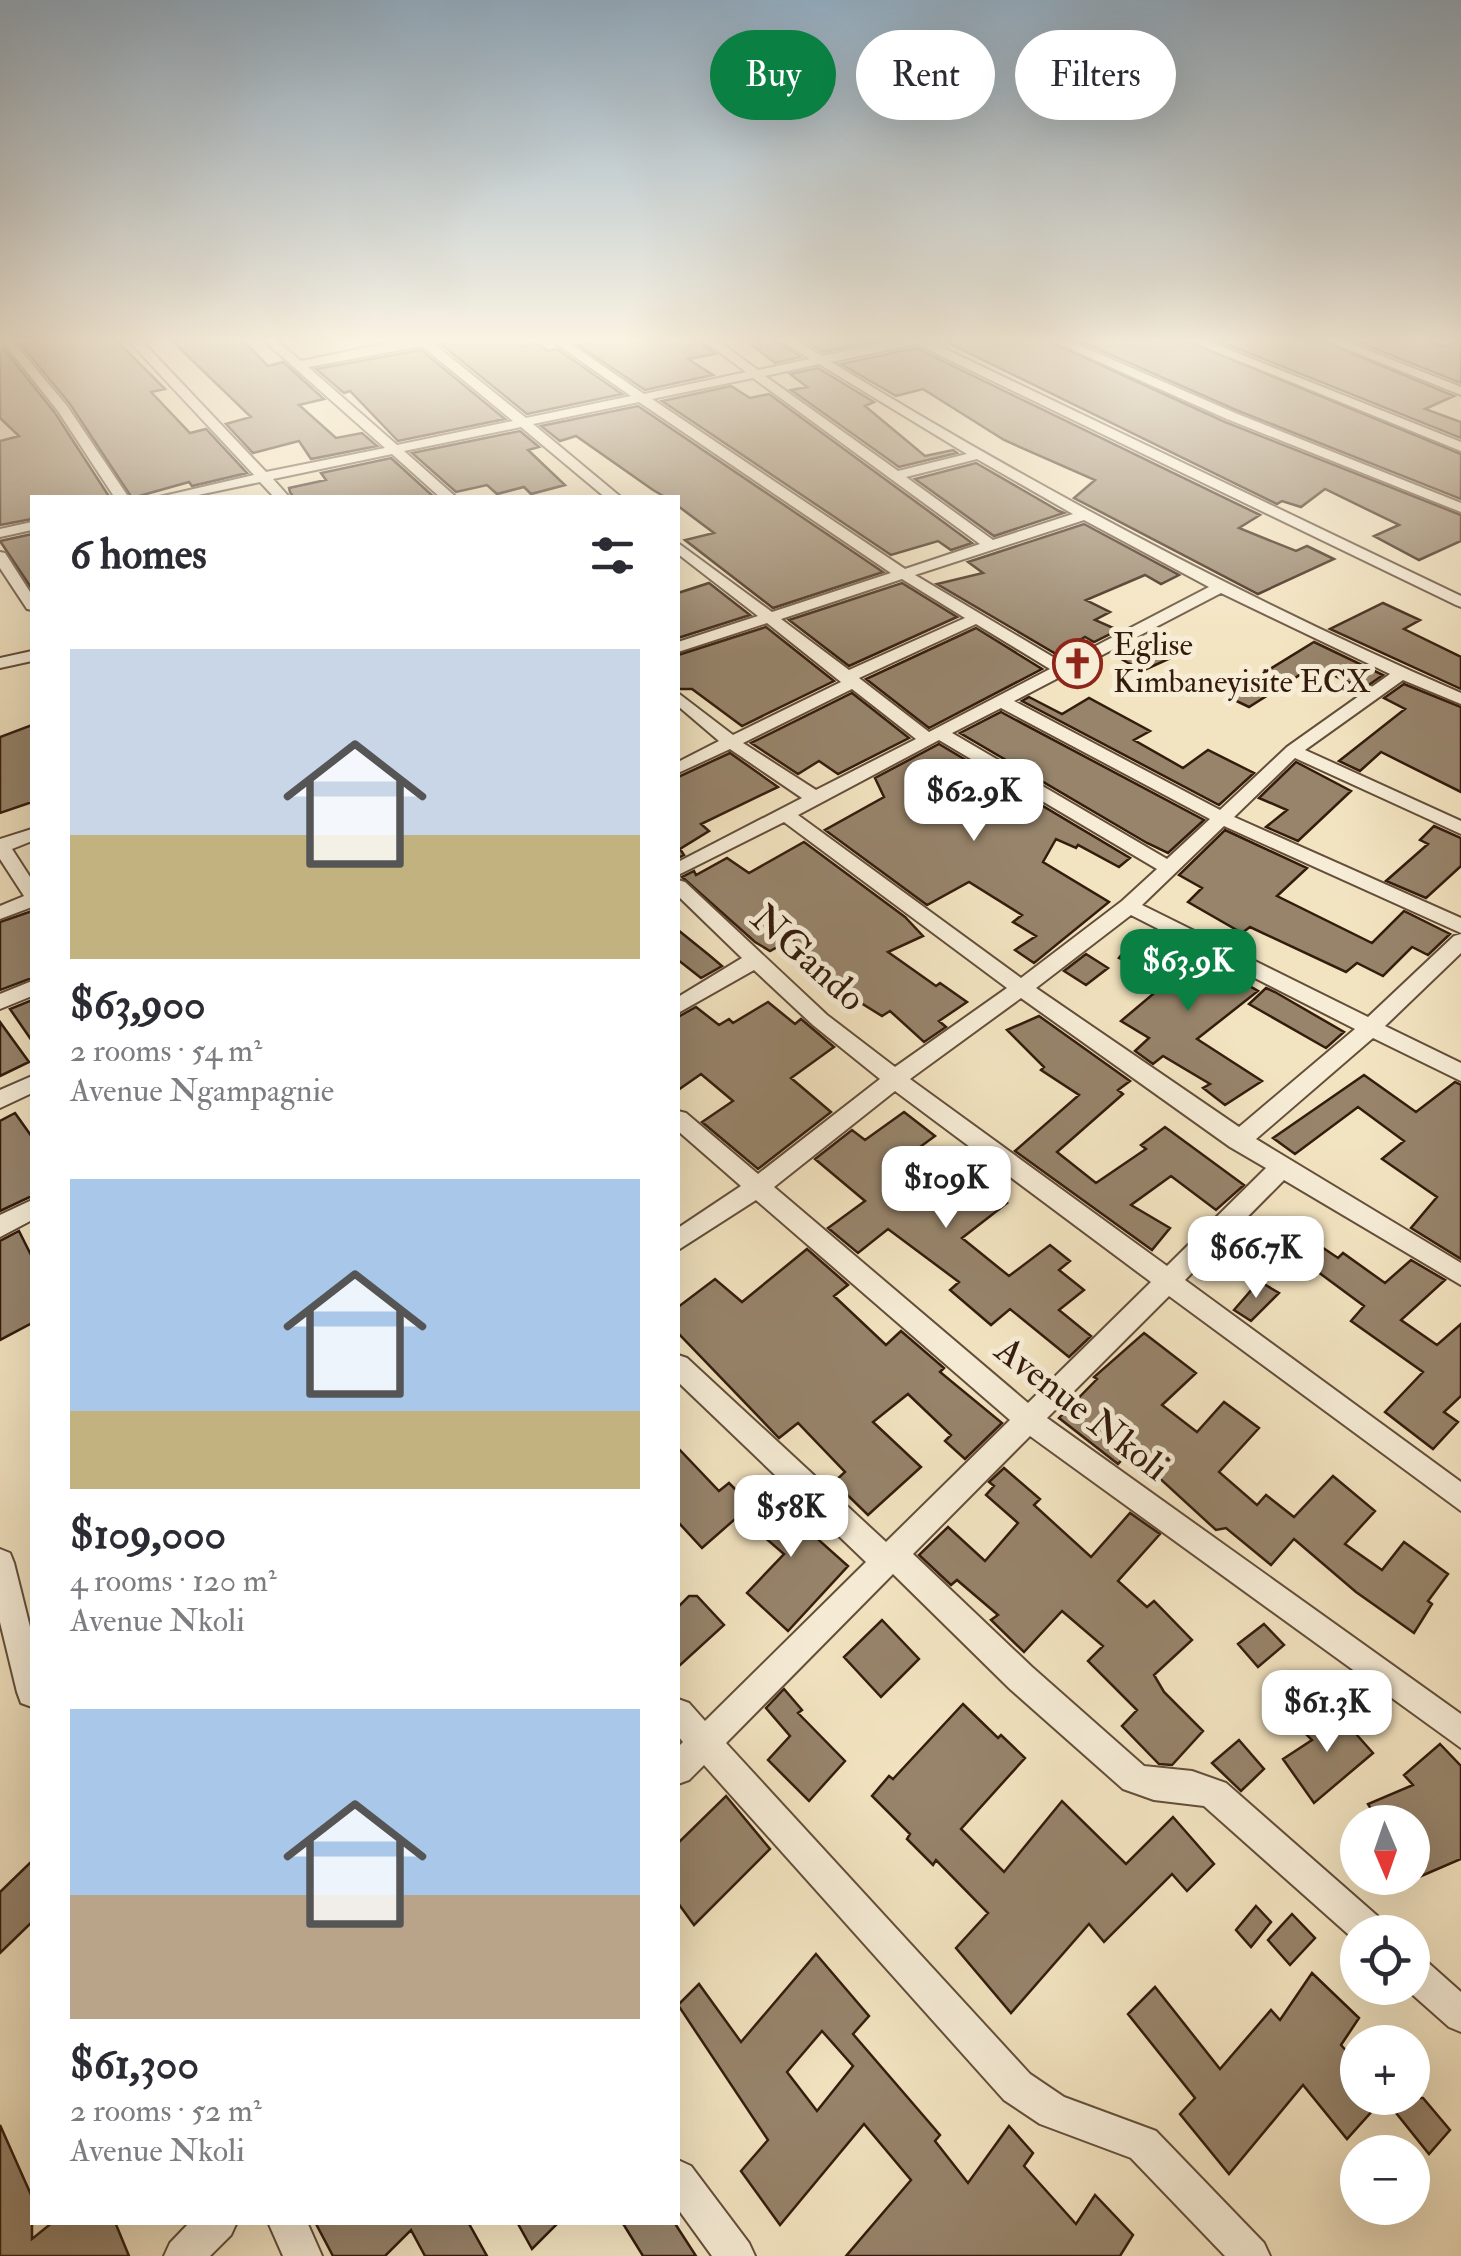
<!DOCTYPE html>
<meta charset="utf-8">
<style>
:root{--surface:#fff;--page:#f7f7f7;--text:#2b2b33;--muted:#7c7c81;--accent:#0b8043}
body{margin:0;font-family:"IM FELL Double Pica",serif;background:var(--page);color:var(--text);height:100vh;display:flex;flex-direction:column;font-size:38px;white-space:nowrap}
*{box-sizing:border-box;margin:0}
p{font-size:32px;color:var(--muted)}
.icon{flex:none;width:55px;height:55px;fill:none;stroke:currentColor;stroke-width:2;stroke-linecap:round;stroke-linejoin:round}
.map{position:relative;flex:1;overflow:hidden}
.side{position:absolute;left:30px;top:495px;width:650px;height:1730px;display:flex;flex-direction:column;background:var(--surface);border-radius:0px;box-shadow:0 10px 40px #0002}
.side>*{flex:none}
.banner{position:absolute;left:710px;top:30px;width:600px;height:90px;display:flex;gap:20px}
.needle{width:65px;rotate:178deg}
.buttons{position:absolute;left:1340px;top:1805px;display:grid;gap:20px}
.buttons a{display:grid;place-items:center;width:90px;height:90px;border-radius:50%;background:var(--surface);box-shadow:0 10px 40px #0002;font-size:50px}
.price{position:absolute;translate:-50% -85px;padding:0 22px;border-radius:20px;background:#fff;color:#222;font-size:32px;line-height:65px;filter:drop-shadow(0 2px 5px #0008)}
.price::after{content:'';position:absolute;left:50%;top:60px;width:30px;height:22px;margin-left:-15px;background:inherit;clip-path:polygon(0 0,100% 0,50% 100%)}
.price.selected{background:var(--accent);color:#fff}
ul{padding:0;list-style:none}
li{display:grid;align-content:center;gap:20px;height:530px;padding:0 40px}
li span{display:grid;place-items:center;height:310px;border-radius:0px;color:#555}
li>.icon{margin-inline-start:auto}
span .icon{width:180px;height:180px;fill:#fffc;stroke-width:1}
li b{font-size:42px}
h2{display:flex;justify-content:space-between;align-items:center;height:120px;padding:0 40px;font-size:42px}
.pill{padding:0 35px;border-radius:45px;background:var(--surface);box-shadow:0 10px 40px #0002;font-size:35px;line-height:90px}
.pill.selected{background:var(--accent);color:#fff}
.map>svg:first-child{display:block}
</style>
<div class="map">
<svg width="1461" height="2256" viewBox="0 0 1461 2256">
<rect width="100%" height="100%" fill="#f3e4c1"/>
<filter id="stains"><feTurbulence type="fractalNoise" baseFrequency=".002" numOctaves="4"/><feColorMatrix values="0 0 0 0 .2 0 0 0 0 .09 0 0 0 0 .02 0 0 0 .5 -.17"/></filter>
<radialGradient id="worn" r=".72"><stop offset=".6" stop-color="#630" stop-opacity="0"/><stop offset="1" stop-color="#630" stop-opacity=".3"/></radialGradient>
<path fill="#97846b" stroke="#341c0d" stroke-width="2.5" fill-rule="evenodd" d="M55 338H114L165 389 151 392 190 433 206 429 247 473 192 486 189 482 132 498 70 404 21 345Z
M169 338H241L268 366 283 362 324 399 299 405 336 438 362 433 377 446 311 459 299 441 253 453 226 424 251 417Z
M456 338H521V347L537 343 548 351 557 349 622 394 527 414 442 345Z
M608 338H696L715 354 688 359 713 375 645 390 578 345Z
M743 338H774L800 357 775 363Z
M801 338H889L823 352Z
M938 338H1042L1225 422 1461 515V541L1419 560 1374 536 1399 525 1325 489 1301 507 1282 501 1277 504Z
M1073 338H1180L1461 454V499L1236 410Z
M1211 338H1316L1454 396 1425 409 1461 422V438Z
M1348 338H1420L1444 347 1461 341V383Z
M916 348 1260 515 1239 528 1296 551 1307 546 1334 559 1258 594 1074 498 1095 480 1004 440 923 389 896 396 841 364Z
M4 349 55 413 110 498H32V519L0 525V441L19 436 0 418V350Z
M421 350 505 419 398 441 350 391 344 393 316 369Z
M818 368 874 402 865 406 925 456 953 450 957 453 899 467 791 390 807 387 790 374Z
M731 386 750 398 769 394 972 543 951 550 938 541 891 555 662 401Z
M638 406 883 572 773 608 685 540 714 533 678 506V498H667L653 490 576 436 560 441 541 426Z
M520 431 539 447 528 450 565 485 531 494 524 487 497 494 487 485 456 492 412 453Z
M391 458 435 498H294L290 492 289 488 326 480 321 473Z
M976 463 1059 511 1064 513 994 536 915 479Z
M1084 524 1179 575 1161 584 1145 575 1086 600 1110 612 1095 620 1118 630 1094 642 1085 637 1056 654 937 584 983 573 968 562Z
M32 534V589L0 541Z
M709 583 750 615 678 638V593Z
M902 583 957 617 849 666 789 620Z
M1383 603 1420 620 1404 629 1461 657V689L1330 629Z
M766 627 834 681 742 726 692 689H678V655Z
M976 628 1042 669 929 728 866 679Z
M1138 640 1173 657 1142 671 1113 654Z
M1314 642 1383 675 1363 689 1314 666 1249 707 1226 696Z
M1404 684 1461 707V792L1381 752 1360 771 1339 761 1405 709 1384 698Z
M852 693 909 738 838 774 819 761 798 774 751 743Z
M1029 697 1062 714 1089 698 1150 731 1134 740 1183 768 1208 750 1254 773 1219 805 1022 701Z
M1001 712 1204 820 1168 853 1147 843 960 733Z
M32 725V802L0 813V737Z
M939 744 1130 858 1119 867 1078 845 1076 848 1056 839 1043 862 1109 902 1034 963 1015 950 1036 936 1013 922 1022 915 969 882 927 905 825 830 884 797 875 778Z
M730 753 778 787 701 824 709 831 680 849 684 855 678 858V777Z
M1296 762 1351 791 1298 841 1266 827 1287 810 1259 798Z
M1434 826 1461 838V866L1426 898 1386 881 1428 844 1420 840Z
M1225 830 1307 868 1277 896 1372 943 1404 911 1450 934 1428 955 1412 947 1383 976 1357 963 1346 972 1250 927 1242 933 1188 902 1202 888 1179 875Z
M804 842 905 917 923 936 888 952 936 986 940 983 967 1002 939 1021 946 1027 924 1042 890 1011 882 1016 845 993 850 989 792 939 770 951 755 942 682 877 694 871 696 875 727 858 749 873Z
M32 911V978L0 990V922Z
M678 930 709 955 722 966 701 978 678 960Z
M1155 931 1258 991 1197 1039 1262 1081 1225 1105 1203 1088 1210 1084 1163 1056 1153 1064 1135 1051 1149 1038 1121 1021 1171 979 1119 958 1132 941 1139 943Z
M1086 954 1108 968 1086 985 1064 971Z
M1266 988 1275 992 1344 1032 1326 1048 1249 1004Z
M32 1000V1041L10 1009Z
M768 1002 795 1024 801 1019 834 1047 791 1078 831 1112 758 1169 702 1122 733 1101 701 1074 678 1090V1017L696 1007 719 1025 729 1019 733 1023Z
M1039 1016 1130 1081 1118 1090 1123 1094 1057 1152 1096 1183 1146 1149 1141 1145 1165 1127 1244 1185 1216 1210 1171 1176 1131 1205 1170 1228 1152 1250 1015 1151 1079 1095 1041 1070 1044 1067 1007 1030Z
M0 1022 29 1062 0 1076Z
M1364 1075 1416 1112 1455 1082 1461 1085V1259L1411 1228 1437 1197 1382 1159 1404 1141 1358 1107 1295 1154 1273 1138Z
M904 1112 935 1136 905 1158 962 1203 984 1185 1007 1203 962 1238 1009 1276 1050 1245 1070 1261 1059 1270 1084 1290 1059 1310 1091 1336 1069 1357 1010 1309 991 1325 950 1290 959 1282 888 1229 858 1253 828 1228 865 1201 815 1159 852 1130 865 1140Z
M15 1113 32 1137V1196L0 1211V1121Z
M19 1231 32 1257V1323L0 1340V1241Z
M1298 1231 1338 1258 1343 1253 1385 1283 1411 1260 1445 1280 1401 1320 1437 1345 1461 1324V1396L1444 1412 1458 1422 1433 1449 1385 1412 1423 1372 1351 1321 1364 1306 1314 1269 1306 1278 1275 1255Z
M807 1249 848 1285 834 1296 886 1345 901 1331 944 1368 940 1372 1002 1423 965 1459 945 1441 951 1435 908 1394 873 1422 921 1467 868 1515 834 1482 845 1472 798 1423 779 1438 678 1333V1307L715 1279 742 1302Z
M1259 1281 1279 1293 1251 1321 1234 1310Z
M1144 1333 1196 1373 1162 1405 1197 1432 1224 1402 1259 1428 1219 1472 1257 1505 1266 1495 1294 1517 1333 1476 1375 1511 1345 1544 1382 1570 1404 1542 1448 1574 1428 1601 1432 1604 1414 1633 1356 1592 1294 1539 1271 1565 1226 1528 1216 1530 1130 1451 1118 1464 1059 1418 1097 1379 1094 1377Z
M678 1448 719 1491 729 1483 751 1505 702 1548 678 1522Z
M1004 1468 1040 1499 1034 1505 1091 1557 1130 1513 1160 1534 1118 1581 1147 1607 1154 1601 1192 1640 1154 1675 1164 1692 1203 1731 1172 1765 1159 1764 1122 1726 1137 1710 1088 1661 1103 1646 1062 1611 1024 1652 991 1620 998 1615 957 1580 951 1585 919 1555 948 1527 985 1561 1018 1523 986 1495 994 1486 989 1482Z
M778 1483 803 1507 793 1517 848 1566 788 1631 747 1593 784 1554 743 1519Z
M689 1596H697L724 1625 678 1667V1607Z
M882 1620 919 1659 881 1697 844 1657Z
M1264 1624 1284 1645 1258 1667 1238 1644Z
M784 1689 802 1710 798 1713 845 1761 809 1801 768 1760 790 1736 766 1708Z
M963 1704 998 1738 1001 1735 1025 1758 961 1829 1004 1872 1062 1801 1126 1864 1173 1817 1214 1864 1187 1891 1172 1874 1104 1942 1089 1924 1011 2013 956 1948 988 1913 936 1860 933 1865 907 1839 910 1834 872 1796 889 1776 893 1779Z
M1332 1707 1373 1753 1314 1803 1283 1759 1312 1740 1303 1731Z
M1239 1740 1264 1769 1241 1791 1212 1763Z
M1440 1744 1461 1766V1859L1412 1880V1822H1379L1368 1804 1413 1785 1404 1775Z
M726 1796 770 1849 694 1925 678 1903V1843Z
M32 1861V1922L0 1953V1892Z
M1256 1906 1271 1922 1251 1947 1236 1930Z
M1292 1914 1315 1938 1290 1965 1268 1940Z
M816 1954 869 2016 853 2034 940 2135 935 2141 968 2183 1009 2126 1033 2153 1024 2166 1076 2224 1095 2195 1133 2235 1120 2256H846L911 2180 864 2124 780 2225 741 2171 768 2140 678 2005 699 1984 741 2042ZM822 2031 853 2066 817 2111 787 2072Z
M1312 1973 1359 2018 1341 2045 1358 2064V2098H1423L1450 2130 1429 2154 1384 2098 1347 2139 1303 2085 1229 2174 1180 2114 1195 2098 1128 2014 1155 1987 1220 2069 1271 2010 1280 2020Z
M0 2125 32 2197V2239L53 2222H115L129 2256H0Z
M315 2222H468L487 2256H425L411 2230 385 2256H333Z
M517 2222H559L532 2249Z
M622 2222H674L696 2256H643Z"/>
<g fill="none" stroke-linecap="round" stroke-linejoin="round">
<defs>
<path id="minor" d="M0 338H10L67 406 129 498H115L58 411Z
M126 338H139L266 472 385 448 261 338H274L301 361 414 338H452L434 344 526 418 631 396 548 338H562L644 394 746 372 700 338H714L758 370 810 359 778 338H793L822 356 909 338H934L929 341 1461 596V607L1456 605 916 344 831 362C1034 486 1243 598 1461 693V704L1403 680 1305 750 1461 821V834L1295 758 1234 817 1461 918V933L1224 826 1142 905 1368 1017 1454 936 1461 934V953L1385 1026 1461 1063V1081L1373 1038 1256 1139 1461 1263V1285L1284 1180 1185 1280 1461 1482V1511L1169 1296 1047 1418 1461 1714V1748L1030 1436 913 1554 1032 1667 1144 1766 1192 1771 1226 1783 1382 1920 1387 1932H1358V1943L1204 1806 1154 1800 1123 1789 1010 1689 893 1574 726 1743 1030 2074 1064 2097 1156 2131 1264 2243 1270 2256H1225L1131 2158 1040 2124 1004 2100 704 1765 689 1780 678 1784V1747L683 1742 678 1736V1699L689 1703 705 1721 866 1562 678 1382V1355L687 1358 886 1542 1010 1420 756 1200 678 1250V1228L741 1186 678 1131V1111L686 1113 758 1174 880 1079 813 1025 754 970 678 1013V997L742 958 678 896V880L685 882 827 1015 895 1067 1007 988 784 822 678 875V862L802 798 730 749 678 773V762L719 741 678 706V693L733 735 841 682 767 623 678 652V642L758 616 678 554V543L772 612 891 573 639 402 533 424 622 498H606L521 427 404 451 457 498H441L392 454 273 479 290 498H275L260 482 184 498H155L254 475ZM422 346 513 421 397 445 308 367ZM819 364 967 454 898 471 765 376ZM753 378 980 544 905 569 652 399ZM977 459 1073 514 993 540 906 477ZM1084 520 1209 587 1063 663 915 575ZM902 579 965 618 849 670 781 619ZM1221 593 1390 674 1287 747 1220 810 1014 701ZM976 624 1050 669 929 732 859 678ZM852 689 916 739 816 790 743 743ZM1001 708 1210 819 1167 859 952 733ZM939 740 1157 869 1122 901 1021 978 798 815ZM1131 915 1355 1029 1239 1127 1036 988ZM1021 998 1230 1147 1266 1168 1167 1266 910 1079ZM895 1091 1151 1282 1028 1403 774 1187Z
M1046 338H1063L1235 413 1461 503V512L1227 419Z
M1183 338H1200L1461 442V451Z
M1320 338H1337L1461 387V395Z
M32 522V530L0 537V529Z
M0 552 5 553 32 595V610L27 609 0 568Z
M32 651V661L0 668V658Z
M32 829V841L12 849 32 880V907L0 919V906L24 896 0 859V839Z
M32 981V996L0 1009V994Z
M32 1076V1093L0 1108V1090Z
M32 1200V1220L0 1237V1215Z
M0 1549 10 1553 14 1563 32 1635V1707L21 1703 17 1692 0 1622Z
M1412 1954 1424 1959 1461 1992V2032L1449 2027 1405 1988H1412Z
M678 2160 691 2166 749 2243 755 2256H712L678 2209Z
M190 2222H237L231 2235 210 2256H164L170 2243Z
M268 2222H307L322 2256H283Z"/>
</defs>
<use href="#minor" stroke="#644e3a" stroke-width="4"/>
<use href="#minor" fill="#f7edd7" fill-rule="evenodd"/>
</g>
<linearGradient id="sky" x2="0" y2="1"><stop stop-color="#92acc0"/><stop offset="0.52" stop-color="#faf3e3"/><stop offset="1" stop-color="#faf3e3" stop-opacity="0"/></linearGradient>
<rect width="1461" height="654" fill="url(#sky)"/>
<defs>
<symbol id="church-ring" viewBox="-11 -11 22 22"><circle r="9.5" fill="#f7edd7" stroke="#8f2418" stroke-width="1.5"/><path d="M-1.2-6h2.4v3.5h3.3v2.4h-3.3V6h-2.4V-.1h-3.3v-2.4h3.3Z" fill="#8f2418"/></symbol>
</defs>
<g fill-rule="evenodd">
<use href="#church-ring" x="1050" y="636" width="55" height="55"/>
</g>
<g text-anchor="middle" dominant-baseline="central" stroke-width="10" stroke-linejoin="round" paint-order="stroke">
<g font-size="32" fill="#341c0d" stroke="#f7edd7" text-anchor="start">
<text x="1113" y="645">Eglise<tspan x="1113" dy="37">Kimbaneyisite ECX</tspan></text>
</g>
<g font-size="38" fill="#341c0d" stroke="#f7edd7">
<text transform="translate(808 958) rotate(42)">NGando</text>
<text transform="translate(1082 1409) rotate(38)">Avenue Nkoli</text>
</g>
</g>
<rect width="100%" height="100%" filter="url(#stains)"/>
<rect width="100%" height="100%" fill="url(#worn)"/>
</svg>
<div class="buttons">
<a><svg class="needle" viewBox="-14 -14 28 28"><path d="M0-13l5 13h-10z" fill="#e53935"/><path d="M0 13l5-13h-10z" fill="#7c7c81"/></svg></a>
<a><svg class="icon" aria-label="locate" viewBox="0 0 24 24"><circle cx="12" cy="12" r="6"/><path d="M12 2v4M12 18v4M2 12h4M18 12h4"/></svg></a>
<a>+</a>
<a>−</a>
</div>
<b class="price" style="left:974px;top:844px">$62.9K</b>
<b class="price selected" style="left:1188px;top:1014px">$63.9K</b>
<b class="price" style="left:946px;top:1231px">$109K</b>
<b class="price" style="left:1256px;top:1301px">$66.7K</b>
<b class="price" style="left:791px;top:1560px">$58K</b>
<b class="price" style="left:1327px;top:1755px">$61.3K</b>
<div class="banner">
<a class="pill selected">Buy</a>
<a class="pill">Rent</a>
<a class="pill">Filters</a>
</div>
<section class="side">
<h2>6 homes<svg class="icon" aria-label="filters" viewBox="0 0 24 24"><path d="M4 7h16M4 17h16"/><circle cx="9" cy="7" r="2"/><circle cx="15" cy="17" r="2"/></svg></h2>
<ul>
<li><span style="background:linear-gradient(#c9d6e8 60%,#c2b280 0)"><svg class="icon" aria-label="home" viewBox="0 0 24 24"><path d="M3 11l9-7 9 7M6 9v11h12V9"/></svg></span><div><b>$63,900</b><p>2 rooms · 54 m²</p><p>Avenue Ngampagnie</p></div></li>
<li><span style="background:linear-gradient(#a9c7e8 75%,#c2b280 0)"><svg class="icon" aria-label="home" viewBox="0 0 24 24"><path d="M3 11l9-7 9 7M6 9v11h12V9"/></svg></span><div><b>$109,000</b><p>4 rooms · 120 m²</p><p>Avenue Nkoli</p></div></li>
<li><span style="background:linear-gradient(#a9c7e8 60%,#b9a48a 0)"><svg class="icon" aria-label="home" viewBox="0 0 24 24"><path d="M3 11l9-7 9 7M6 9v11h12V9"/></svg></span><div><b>$61,300</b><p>2 rooms · 52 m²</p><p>Avenue Nkoli</p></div></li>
</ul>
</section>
</div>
